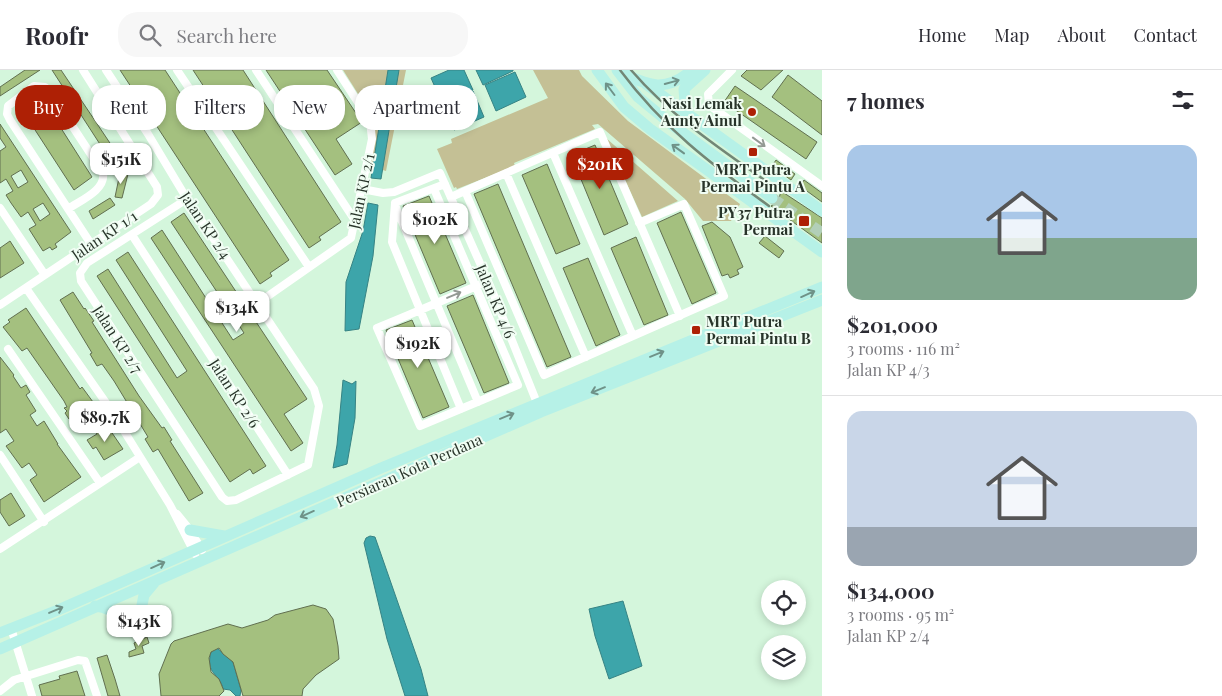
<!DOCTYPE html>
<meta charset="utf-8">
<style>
:root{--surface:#fff;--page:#f7f7f7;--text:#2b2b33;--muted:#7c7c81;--line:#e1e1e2;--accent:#ae2005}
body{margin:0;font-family:"Playfair Display",serif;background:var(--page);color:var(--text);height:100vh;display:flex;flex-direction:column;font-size:19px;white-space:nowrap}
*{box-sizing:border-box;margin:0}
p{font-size:16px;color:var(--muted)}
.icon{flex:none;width:28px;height:28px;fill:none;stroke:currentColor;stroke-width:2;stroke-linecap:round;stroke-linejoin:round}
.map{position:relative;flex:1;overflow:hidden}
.details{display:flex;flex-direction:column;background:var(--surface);width:400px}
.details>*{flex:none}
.hud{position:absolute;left:15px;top:15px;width:475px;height:45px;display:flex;gap:10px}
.fabs{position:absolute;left:761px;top:510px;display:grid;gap:10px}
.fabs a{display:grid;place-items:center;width:45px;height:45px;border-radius:50%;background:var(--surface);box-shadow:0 2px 8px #0003;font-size:25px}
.price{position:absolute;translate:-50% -42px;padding:0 11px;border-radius:10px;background:#fff;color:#222;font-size:16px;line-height:32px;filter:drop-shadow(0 1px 2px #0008)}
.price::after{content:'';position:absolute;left:50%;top:30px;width:15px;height:11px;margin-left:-8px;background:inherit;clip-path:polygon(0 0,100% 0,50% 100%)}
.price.on{background:var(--accent);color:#fff}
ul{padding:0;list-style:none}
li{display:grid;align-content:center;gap:10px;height:265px;padding:0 25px}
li+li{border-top:1px solid var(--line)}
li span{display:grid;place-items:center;height:155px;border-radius:15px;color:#555}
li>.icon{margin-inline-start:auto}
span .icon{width:90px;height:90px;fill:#fffc;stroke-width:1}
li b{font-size:21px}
h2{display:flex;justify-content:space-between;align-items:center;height:60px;padding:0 25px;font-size:21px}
.chip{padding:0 18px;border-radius:20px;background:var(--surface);box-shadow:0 2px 8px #0003;font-size:18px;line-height:45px}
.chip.on{background:var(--accent);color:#fff}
header{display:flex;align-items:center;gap:30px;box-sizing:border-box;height:70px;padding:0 25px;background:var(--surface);border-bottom:1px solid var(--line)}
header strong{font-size:24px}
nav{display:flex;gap:28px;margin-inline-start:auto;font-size:18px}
.search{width:350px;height:45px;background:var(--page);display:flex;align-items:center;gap:12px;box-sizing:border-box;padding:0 18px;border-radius:20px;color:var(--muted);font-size:19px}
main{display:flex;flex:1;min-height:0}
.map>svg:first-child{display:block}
</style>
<header>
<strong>Roofr</strong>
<div class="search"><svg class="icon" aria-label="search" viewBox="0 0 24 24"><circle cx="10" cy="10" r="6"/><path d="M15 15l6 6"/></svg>Search here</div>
<nav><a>Home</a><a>Map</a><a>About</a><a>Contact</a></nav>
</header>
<main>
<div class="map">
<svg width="822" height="626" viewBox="0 0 822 626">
<rect width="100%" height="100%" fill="#d4f6dc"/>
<path fill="#c4c095" d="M343 0H406L386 101 369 96 375 51Z
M533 0H579L582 6 628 51 740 134 731 151H703L685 129 598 54 592 55 595 59 514 93 515 96 457 119 456 117 454 118 437 79 452 73 451 69 548 28Z
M606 68 678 131 642 147Z"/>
<path fill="#3da5aa" stroke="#378384" d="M388 0H399L381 109 371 108Z
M449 0H464L473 20 442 33 431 8Z
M476 0H513V1L483 15Z
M515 2 526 27 496 41 485 15Z
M473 21 484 47 454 60 443 35Z
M368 133 378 135 373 186 359 259 345 261 346 212 363 161Z
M343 310 352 314 356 311 355 348 347 394 333 398 337 375Z
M370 466 375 467 421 599 428 626H405L387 569 364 473 366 468Z
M623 531 642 596 609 609 595 566 589 539Z
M217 578 233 592 241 620 240 626H236L230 620 223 619C220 603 205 605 211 582Z"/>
<path fill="#a4c07f" stroke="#616f50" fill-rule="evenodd" d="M25 0H40L0 26V17Z
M52 0H61L124 94 116 99Z
M120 0H165L289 190 270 203 272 206 260 214Z
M193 0H243L341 152 319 167 321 170 309 178Z
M266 0H327L362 52 336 69 352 94 335 105Z
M747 0H783L761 20 741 6Z
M788 5 822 31V65L772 27Z
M735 16 817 72 806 89 724 32Z
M45 33 92 107 74 120 26 46Z
M0 54 71 162 55 174 57 177 52 180 50 177 43 181 29 159 36 155 28 142 21 147 11 133 6 125 13 121 6 109 0 113V81L6 77 0 68ZM21 100 28 112 18 118 11 106ZM43 133 50 144 40 151 33 139Z
M595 75 628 154 604 165 571 85Z
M776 90 795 104 791 110 772 96Z
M547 94 580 174 556 184 522 105Z
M120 103 128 104 122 128 115 127Z
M804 110 822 123V132L800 116Z
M498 114 571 287 547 297 474 124Z
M781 121 822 148V173L771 136 778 132Z
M429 126 466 213 440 224 403 136Z
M110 128 115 135 93 149 89 141Z
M681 142 716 223 692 234 657 153Z
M184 143 307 329 284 344 303 373 291 381 151 168 162 160 233 270 244 263 171 152Z
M712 152 730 167 743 197 737 200 739 204 730 208 728 204 722 206 702 156Z
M765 166 784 181 779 188 759 173Z
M636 167 668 245 644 255 611 178Z
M10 171 24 193 0 208V178Z
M128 182 266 396 253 404 250 399 230 412 97 206 108 199 177 308 187 301 116 190Z
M588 188 620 265 596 276 563 198Z
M73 222 84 239 85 238 94 251 92 252 139 326 162 358 164 357 172 370 170 371 203 423 189 431 158 379 153 382 145 369 148 367 114 311 102 294 97 296 90 284 92 283 60 230Z
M473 225 509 313 484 323 447 236Z
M26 238 80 319 82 317 93 332 90 335 98 346 83 357 74 346 69 349 65 343 67 341 64 338 67 337 64 331 27 278 22 281 3 257 10 252 8 250Z
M412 250 449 337 423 348 386 260Z
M0 287 14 305 13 306 21 318 26 315 30 322 26 325 36 341 30 345 37 356 44 351 58 374H57L81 407 44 432 30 410 37 405 29 393 22 398 6 376 14 371 6 359 0 363Z
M104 355 106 358 108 357 123 379 104 390 96 377 93 379 87 370 97 364 95 361Z
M11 423 25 446 9 456 0 442V430Z
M313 535 326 539 333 549 338 576 339 589 316 605 303 619 302 626H243L233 592 223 584 219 578 211 582 209 588 211 602 219 609 224 621 219 626H161L159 604 171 574 174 571 228 554 242 558 268 550 275 545Z
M147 567 149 573 142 576 144 583 129 587V582L136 579 134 573Z
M107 585 115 609 120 626H108L104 612 97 588Z
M77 601 85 626H42L39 615 60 609 59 606Z"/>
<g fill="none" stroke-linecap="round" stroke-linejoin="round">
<path stroke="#b2cfb8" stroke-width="11" stroke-dasharray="11 5.5" stroke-linecap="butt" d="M772 128 822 163"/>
<path stroke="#fff" stroke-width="8" d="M106 0 148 64 187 129 314 319 319 336 308 395 236 430 227 431 222 427 81 211 80 203 87 193 187 129
M177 0 309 197
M256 0 354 149
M732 0 708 24 709 35 822 116
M553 83 633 266
M506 103 586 287
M362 119 383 123 394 122 440 103 491 218 537 333
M434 119 518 315 420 356 377 258C414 243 451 227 488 211
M465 121 544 305 724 226 684 134 639 153
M451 127 600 62 680 246
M395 133 392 172 461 339
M395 133 445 114
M395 135 478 332
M0 138 45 205
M68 139C81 130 106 120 103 103L52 25 45 17 34 16 8 36 7 44 10 50 91 174
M132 165 288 405
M26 218 111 340 170 435 195 484
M258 233 351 168 372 69 370 51 337 0
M0 235 151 134 158 125 157 117 83 0
M8 279 100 413
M0 385 44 452
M177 444 190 460 202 480
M0 479 140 387
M11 558 32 626
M0 621 14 610 78 590 85 591 97 626"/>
<path stroke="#b6f1e7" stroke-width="11" d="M597 0 624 37 650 59 822 182
M617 0 638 27 671 54 772 128
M620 2C649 16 666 23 692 0
M646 14 822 141
M686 45 684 19 705 0
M190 460 224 466
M95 536C107 537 115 543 124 550
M139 550 144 525 154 513
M0 563 58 540 381 398 822 217
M0 579 541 342 822 230"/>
<path stroke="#728776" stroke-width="2.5" d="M620 0C663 58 711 94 769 136
M631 0C673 49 728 84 780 121"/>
</g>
<defs><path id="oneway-shaft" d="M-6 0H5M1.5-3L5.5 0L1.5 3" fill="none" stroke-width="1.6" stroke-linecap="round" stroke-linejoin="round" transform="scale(1.25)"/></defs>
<g stroke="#6f9288">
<use href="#oneway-shaft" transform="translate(672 12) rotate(-15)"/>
<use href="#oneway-shaft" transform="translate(610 19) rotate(-127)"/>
<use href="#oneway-shaft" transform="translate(678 79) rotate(-144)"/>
<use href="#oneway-shaft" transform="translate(808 224) rotate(-24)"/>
<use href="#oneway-shaft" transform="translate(657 284) rotate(-22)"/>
<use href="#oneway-shaft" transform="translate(598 320) rotate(158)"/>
<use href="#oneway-shaft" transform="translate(507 346) rotate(-22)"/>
<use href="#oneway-shaft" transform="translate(307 444) rotate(156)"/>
<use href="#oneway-shaft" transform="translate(158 495) rotate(-24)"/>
<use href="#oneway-shaft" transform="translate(56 540) rotate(-23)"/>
</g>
<g stroke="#949a94">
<use href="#oneway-shaft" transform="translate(759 72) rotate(36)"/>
<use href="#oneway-shaft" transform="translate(454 225) rotate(-23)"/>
</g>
<g fill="#ae2005" stroke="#f0fdf3" stroke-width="2">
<circle cx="752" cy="42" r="5"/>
<rect x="748" y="77" width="10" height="10" rx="2.5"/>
<rect x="798" y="145" width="12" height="12" rx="2.5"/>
<rect x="691" y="255" width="10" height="10" rx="2.5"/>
</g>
<g text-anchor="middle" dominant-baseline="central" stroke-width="4" stroke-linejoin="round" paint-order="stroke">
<g font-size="15" font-weight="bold" fill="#28342a" stroke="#f0fdf3" text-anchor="end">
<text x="742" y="33">Nasi Lemak<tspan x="742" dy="17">Aunty Ainul</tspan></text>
<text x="753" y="99" text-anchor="middle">MRT Putra<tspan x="753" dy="17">Permai Pintu A</tspan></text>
<text x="793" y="142">PY37 Putra<tspan x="793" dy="17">Permai</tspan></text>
<text x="706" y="251" text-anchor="start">MRT Putra<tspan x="706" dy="17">Permai Pintu B</tspan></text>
</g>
<g font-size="15" fill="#28342a" stroke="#f0fdf3">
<text transform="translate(361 121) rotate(-78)">Jalan KP 2/1</text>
<text transform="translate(206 155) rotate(56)">Jalan KP 2/4</text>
<text transform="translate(104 165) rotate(-34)">Jalan KP 1/1</text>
<text transform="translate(496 231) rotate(67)">Jalan KP 4/6</text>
<text transform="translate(118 269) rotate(57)">Jalan KP 2/7</text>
<text transform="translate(235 323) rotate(57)">Jalan KP 2/6</text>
<text transform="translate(409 400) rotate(-24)">Persiaran Kota Perdana</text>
</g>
</g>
</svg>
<div class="fabs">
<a><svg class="icon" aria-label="locate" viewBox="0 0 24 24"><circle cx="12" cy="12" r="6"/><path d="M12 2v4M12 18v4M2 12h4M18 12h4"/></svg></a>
<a><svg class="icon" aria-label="layers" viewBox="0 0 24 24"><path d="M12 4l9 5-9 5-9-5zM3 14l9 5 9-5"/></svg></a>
</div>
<b class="price" style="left:121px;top:115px">$151K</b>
<b class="price on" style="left:600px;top:120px">$201K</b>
<b class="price" style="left:435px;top:175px">$102K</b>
<b class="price" style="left:237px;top:263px">$134K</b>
<b class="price" style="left:418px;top:299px">$192K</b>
<b class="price" style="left:105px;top:373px">$89.7K</b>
<b class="price" style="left:139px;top:577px">$143K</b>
<div class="hud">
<a class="chip on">Buy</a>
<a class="chip">Rent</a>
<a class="chip">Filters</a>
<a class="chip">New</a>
<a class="chip">Apartment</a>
</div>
</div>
<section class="details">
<h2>7 homes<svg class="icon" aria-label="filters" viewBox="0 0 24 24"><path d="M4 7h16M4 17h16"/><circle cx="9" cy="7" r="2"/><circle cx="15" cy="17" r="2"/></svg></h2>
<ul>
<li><span style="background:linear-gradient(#a9c7e8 60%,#7fa58c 0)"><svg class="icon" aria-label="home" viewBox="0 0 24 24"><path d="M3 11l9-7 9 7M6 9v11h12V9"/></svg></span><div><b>$201,000</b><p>3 rooms · 116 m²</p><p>Jalan KP 4/3</p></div></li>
<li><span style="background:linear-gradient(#c9d6e8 75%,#9aa5b1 0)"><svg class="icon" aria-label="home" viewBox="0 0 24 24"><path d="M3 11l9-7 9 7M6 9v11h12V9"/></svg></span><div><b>$134,000</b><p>3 rooms · 95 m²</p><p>Jalan KP 2/4</p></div></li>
</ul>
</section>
</main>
